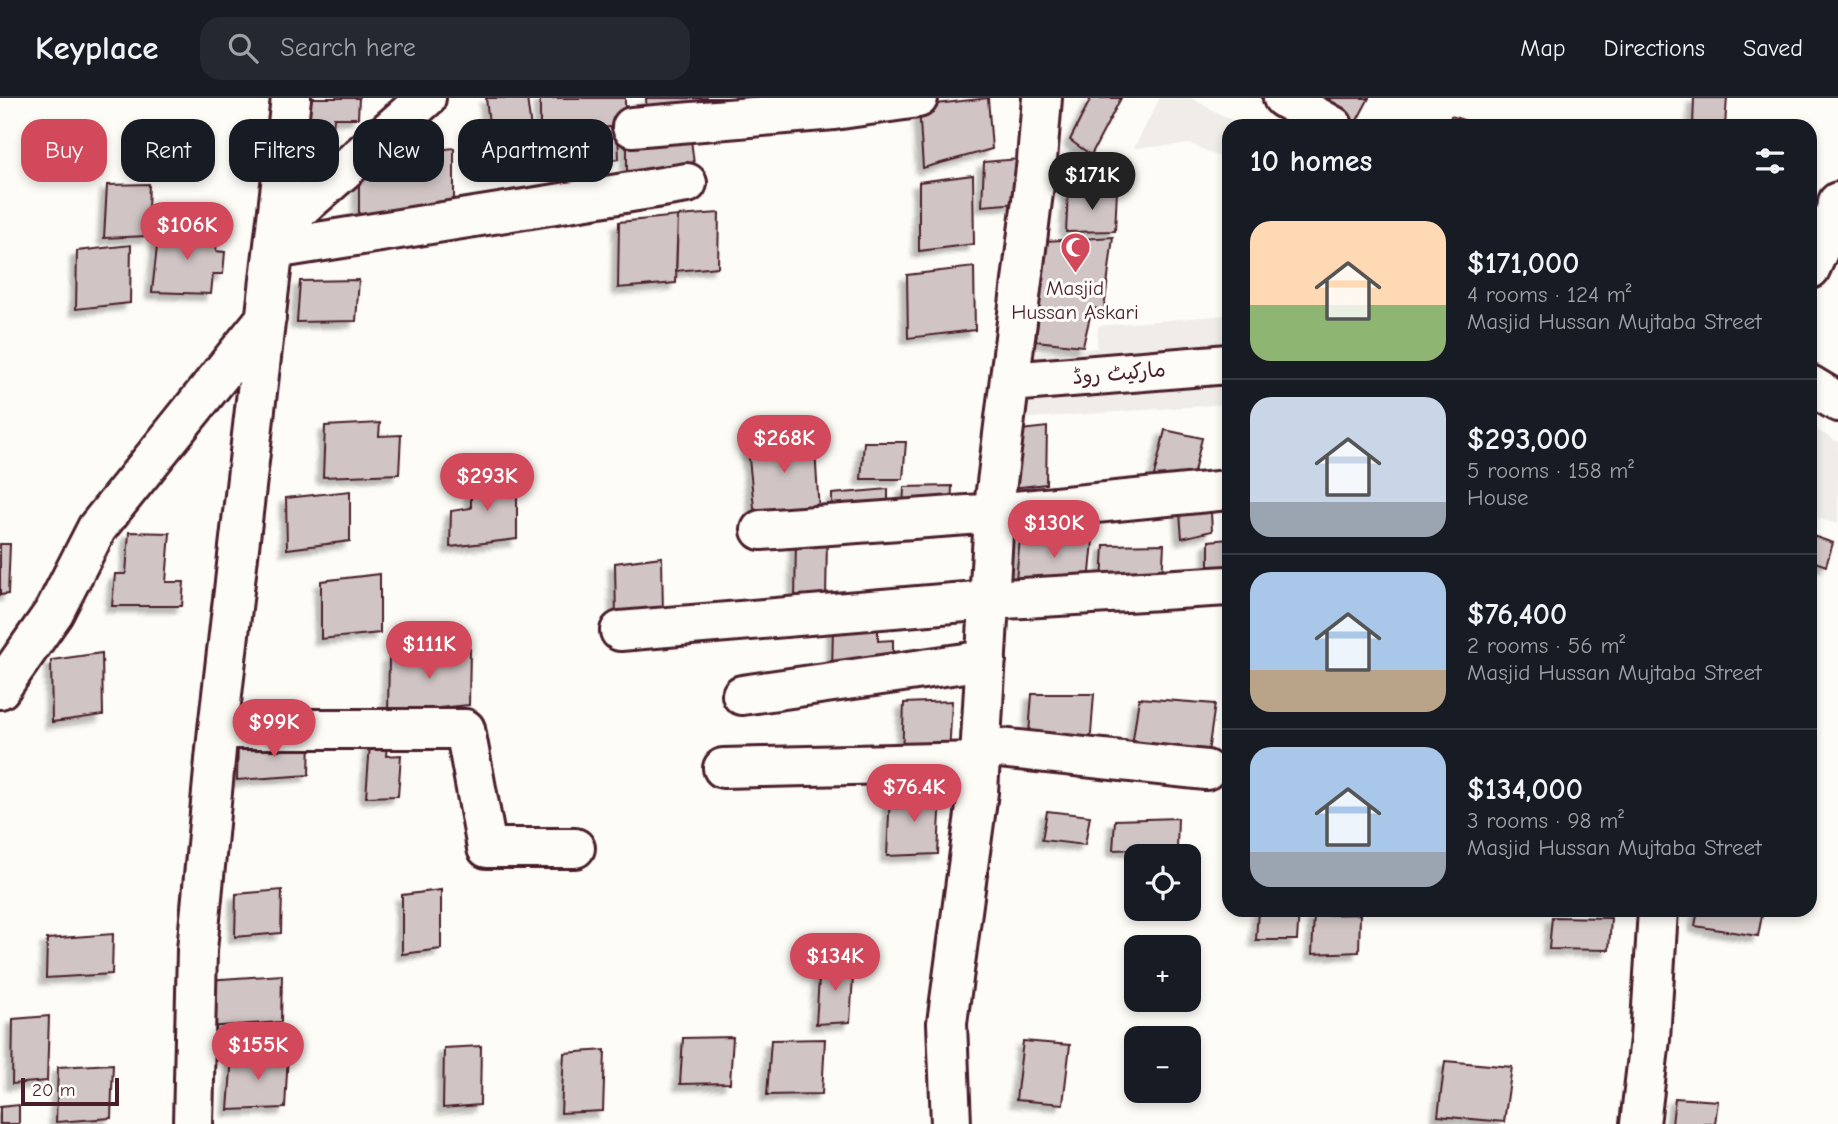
<!DOCTYPE html>
<meta charset="utf-8">
<style>
:root{--surface:#171b24;--page:#242831;--text:#f1f3f6;--muted:#9ea1a6;--line:#363941;--accent:#d1495b}
body{margin:0;font-family:"Comic Neue","Playpen Sans Arabic",sans-serif;background:var(--page);color:var(--text);height:100vh;display:flex;flex-direction:column;font-size:26px;white-space:nowrap}
*{box-sizing:border-box;margin:0}
p{font-size:23px;color:var(--muted)}
.icon{flex:none;width:38px;height:38px;fill:none;stroke:currentColor;stroke-width:2;stroke-linecap:round;stroke-linejoin:round}
.map{position:relative;flex:1;overflow:hidden}
.panel{position:absolute;left:1222px;top:21px;width:595px;height:798px;display:flex;flex-direction:column;background:var(--surface);border-radius:21px;box-shadow:0 4px 10px #0003}
.panel>*{flex:none}
.hud{position:absolute;left:21px;top:21px;width:665px;height:63px;display:flex;gap:14px}
.buttons{position:absolute;left:1124px;top:746px;display:grid;gap:14px}
.buttons a{display:grid;place-items:center;width:77px;height:77px;border-radius:14px;background:var(--surface);box-shadow:0 4px 10px #0003;font-size:35px}
.scale{position:absolute;left:21px;bottom:18px;width:98px;box-sizing:border-box;padding-left:7px;border:4px solid #4a1f2b;border-top:0;font-size:19px;line-height:24px;white-space:nowrap;color:#4a1f2b;-webkit-text-stroke:5px #fdfcf7;paint-order:stroke}
.price{position:absolute;translate:-50% -60px;padding:0 16px;border-radius:24px;background:var(--accent);color:#fff;font-size:23px;line-height:46px;filter:drop-shadow(0 2px 4px #0008)}
.price::after{content:'';position:absolute;left:50%;top:42px;width:21px;height:16px;margin-left:-10px;background:inherit;clip-path:polygon(0 0,100% 0,50% 100%)}
.price.selected{background:#222;color:#fff}
ul{padding:0;list-style:none}
li{display:flex;align-items:center;gap:21px;height:175px;padding:0 28px}
li+li{border-top:2px solid var(--line)}
li span{display:grid;place-items:center;flex:none;width:196px;height:140px;border-radius:21px;color:#555}
li>.icon{margin-inline-start:auto}
span .icon{width:84px;height:84px;fill:#fffc;stroke-width:1}
li b{font-size:30px}
h2{display:flex;justify-content:space-between;align-items:center;height:84px;padding:0 28px;font-size:30px}
.tag{padding:0 24px;border-radius:21px;background:var(--surface);box-shadow:0 4px 10px #0003;font-size:24px;line-height:63px}
.tag.selected{background:var(--accent);color:#fff}
header{display:flex;align-items:center;gap:42px;box-sizing:border-box;height:98px;padding:0 35px;background:var(--surface);border-bottom:2px solid var(--line)}
header strong{font-size:33px}
nav{display:flex;gap:38px;margin-inline-start:auto;font-size:24px}
.search{width:490px;height:63px;background:var(--page);display:flex;align-items:center;gap:18px;box-sizing:border-box;padding:0 24px;border-radius:21px;color:var(--muted);font-size:26px}
.map>svg:first-child{display:block}
</style>
<header>
<strong>Keyplace</strong>
<div class="search"><svg class="icon" aria-label="search" viewBox="0 0 24 24"><circle cx="10" cy="10" r="6"/><path d="M15 15l6 6"/></svg>Search here</div>
<nav><a>Map</a><a>Directions</a><a>Saved</a></nav>
</header>
<div class="map">
<svg width="1838" height="1026" viewBox="0 0 1838 1026">
<defs>
<filter id="shadow"><feDropShadow dx="-6" dy="6" stdDeviation="2" flood-color="#0004"/></filter>
</defs>
<rect width="100%" height="100%" fill="#fdfcf7"/>
<filter id="ink" filterUnits="userSpaceOnUse"><feTurbulence type="fractalNoise" baseFrequency=".0143" numOctaves="2"/><feDisplacementMap in="SourceGraphic" scale="14" xChannelSelector="R" yChannelSelector="G"/><feConvolveMatrix kernelMatrix="1 2 1 2 8 2 1 2 1" color-interpolation-filters="sRGB"/></filter>
<g filter="url(#ink)">
<path fill="#f0ece8" d="M1160 0H1191L1242 28H1228V63L1191 46 1134 50Z
M1228 217V258L1027 278 1028 255 1097 250 1098 228Z
M1228 275V306L1017 321 1022 289Z
M1810 328 1838 344V426L1810 418Z"/>
<path fill="#d0c5c4" stroke="#4a1f2b" stroke-width="2" filter="url(#shadow)" d="M298 0H359L358 20H334L333 32 296 33Z
M486 0H527L531 31 491 42Z
M540 0H625V27L540 38Z
M646 0H760L647 20Z
M988 0 992 51 923 70 919 8Z
M1091 0H1121L1091 57 1070 42Z
M1321 0H1369L1354 28 1319 5Z
M1694 0H1727L1725 28H1693Z
M1451 18 1476 26 1475 28H1448Z
M618 28 619 61 594 64V85L566 89V34Z
M690 33 695 74 627 82V40Z
M454 50V108L359 119V79L372 78V59Z
M1019 61 1018 105 982 108 984 64Z
M973 77 974 146 919 153V84Z
M149 86 147 138 104 140 107 87Z
M1117 93 1115 133 1066 134 1068 94Z
M719 115 718 169 676 173 678 118Z
M678 118 676 185 618 190 619 124Z
M159 131 218 134 216 153 225 154 223 176H213L211 196 152 194Z
M1113 139 1104 212 1092 210 1083 248 1036 243 1045 143Z
M131 147 130 205 76 211 77 153Z
M974 169 975 232 908 240 907 177Z
M359 182 356 223 297 224 300 183Z
M380 325 379 338 401 337 399 376 323 379 325 328Z
M1047 329 1046 386 1012 390V333Z
M1165 332 1202 340 1190 391 1153 382Z
M814 336 819 414 755 419 747 341Z
M864 344H906L903 381H861Z
M517 377V441L450 449 451 413 471 410V382Z
M952 388 951 412 903 413 904 389Z
M888 391V417L832 422V396Z
M350 393V443L287 451 286 400Z
M1210 396 1212 433 1182 440 1179 403Z
M129 434 170 435 166 484H184L182 508H112L115 476H126Z
M1810 437 1833 445 1826 468 1810 462Z
M827 440 826 501 795 503 796 442Z
M1020 440 1093 443 1089 485 1016 482Z
M1228 441V477L1209 479V443Z
M0 446H10L8 496 0 497Z
M1164 446 1162 484 1102 486 1104 447Z
M662 459 663 516 616 522 615 465Z
M380 476V535L321 541V483Z
M878 524V543L893 542V571L832 577 833 528Z
M470 551 469 607 388 615 389 559Z
M102 555 103 617 52 624 51 562Z
M1032 596H1094L1090 649H1028Z
M1139 600 1215 606 1207 662 1131 655Z
M952 603 949 657 902 660 904 605Z
M371 633H388L386 658 401 657 398 698 366 699Z
M310 640 309 677 237 682 238 645Z
M941 694 938 756 887 758 890 696Z
M1047 713 1090 718 1085 747 1042 742Z
M1178 720 1177 750 1113 752 1115 722Z
M282 792 281 835 235 839 236 796Z
M441 792V851L402 856V797Z
M1258 812H1299L1297 842H1256Z
M1698 812H1763L1758 838 1695 828Z
M1360 816 1359 854 1312 856 1314 817Z
M1552 819 1611 820 1609 852 1549 851Z
M113 836 112 876 46 880 47 841Z
M854 864 850 924 816 926 820 865Z
M282 877 281 924 206 929 207 882Z
M49 918 47 983 12 986 13 921Z
M733 939 730 985 680 986 683 940Z
M825 941 822 996 767 997 771 942Z
M1023 943 1070 947 1063 1006 1016 1002Z
M481 948 480 1007 443 1010 444 950Z
M605 952 603 1013 561 1015 564 955Z
M288 956 285 1010 228 1012 232 958Z
M1445 963 1512 969 1504 1024 1438 1018Z
M113 966 111 1020 56 1024 58 969Z
M1675 1000 1718 1003 1715 1026H1672Z
M19 1007V1026H0V1009Z"/>
<g fill="none" stroke-linecap="round" stroke-linejoin="round">
<defs>
<path id="minor" d="M632 29 834 12 918 0
M277 131 426 0
M274 151 687 85
M1810 171 1837 112 1838 104
M1010 284 1228 266
M761 432 995 415 1228 392
M620 533 989 502 1228 488
M0 591 54 514 97 430 266 220
M742 597 986 562
M218 631H465L487 750H575
M981 648 1206 672
M723 670 981 664
M193 1026 197 852 218 631 291 0
M951 1026 947 925 978 694 995 401 1037 62 1042 0
M1640 1026 1650 941 1658 812"/>
<path id="highway" d="M1283 0 1333 28
M1810 287 1838 304"/>
</defs>
<use href="#minor" stroke="#4a1f2b" stroke-width="44"/>
<use href="#highway" stroke="#4a1f2b" stroke-width="44"/>
<use href="#minor" stroke="#fdfcf7" stroke-width="38"/>
<use href="#highway" stroke="#fdfcf7" stroke-width="38"/>
</g>
</g>
<defs>
<symbol id="mosque-pin" viewBox="-11 -11 22 30"><path d="M0 17L-7.5 6A9.5 9.5 0 1 1 7.5 6Z" fill="#d1495b" stroke="#fdfcf7"/><path d="M3.5-4.9A6 6 0 1 0 3.5 4.9A5 5 0 1 1 3.5-4.9Z" fill="#fff"/></symbol>
</defs>
<g fill-rule="evenodd">
<use href="#mosque-pin" x="1058" y="132" width="35" height="47"/>
</g>
<g text-anchor="middle" dominant-baseline="central" stroke-width="6" stroke-linejoin="round" paint-order="stroke">
<g font-size="21" fill="#4a1f2b" stroke="#fdfcf7">
<text x="1075" y="190">Masjid<tspan x="1075" dy="24">Hussan Askari</tspan></text>
</g>
<g font-size="21" fill="#4a1f2b" stroke="#fdfcf7">
<text transform="translate(1119 275) rotate(-5)">مارکیٹ روڈ</text>
</g>
</g>
</svg>
<div class="buttons">
<a><svg class="icon" aria-label="locate" viewBox="0 0 24 24"><circle cx="12" cy="12" r="6"/><path d="M12 2v4M12 18v4M2 12h4M18 12h4"/></svg></a>
<a>+</a>
<a>−</a>
</div>
<div class="scale">20 m</div>
<b class="price selected" style="left:1092px;top:114px">$171K</b>
<b class="price" style="left:187px;top:164px">$106K</b>
<b class="price" style="left:784px;top:377px">$268K</b>
<b class="price" style="left:487px;top:415px">$293K</b>
<b class="price" style="left:1054px;top:462px">$130K</b>
<b class="price" style="left:429px;top:583px">$111K</b>
<b class="price" style="left:274px;top:661px">$99K</b>
<b class="price" style="left:914px;top:726px">$76.4K</b>
<b class="price" style="left:835px;top:895px">$134K</b>
<b class="price" style="left:258px;top:984px">$155K</b>
<div class="hud">
<a class="tag selected">Buy</a>
<a class="tag">Rent</a>
<a class="tag">Filters</a>
<a class="tag">New</a>
<a class="tag">Apartment</a>
</div>
<section class="panel">
<h2>10 homes<svg class="icon" aria-label="filters" viewBox="0 0 24 24"><path d="M4 7h16M4 17h16"/><circle cx="9" cy="7" r="2"/><circle cx="15" cy="17" r="2"/></svg></h2>
<ul>
<li><span style="background:linear-gradient(#ffd9b3 60%,#8fb573 0)"><svg class="icon" aria-label="home" viewBox="0 0 24 24"><path d="M3 11l9-7 9 7M6 9v11h12V9"/></svg></span><div><b>$171,000</b><p>4 rooms · 124 m²</p><p>Masjid Hussan Mujtaba Street</p></div></li>
<li><span style="background:linear-gradient(#c9d6e8 75%,#9aa5b1 0)"><svg class="icon" aria-label="home" viewBox="0 0 24 24"><path d="M3 11l9-7 9 7M6 9v11h12V9"/></svg></span><div><b>$293,000</b><p>5 rooms · 158 m²</p><p>House</p></div></li>
<li><span style="background:linear-gradient(#a9c7e8 70%,#b9a48a 0)"><svg class="icon" aria-label="home" viewBox="0 0 24 24"><path d="M3 11l9-7 9 7M6 9v11h12V9"/></svg></span><div><b>$76,400</b><p>2 rooms · 56 m²</p><p>Masjid Hussan Mujtaba Street</p></div></li>
<li><span style="background:linear-gradient(#a9c7e8 75%,#9aa5b1 0)"><svg class="icon" aria-label="home" viewBox="0 0 24 24"><path d="M3 11l9-7 9 7M6 9v11h12V9"/></svg></span><div><b>$134,000</b><p>3 rooms · 98 m²</p><p>Masjid Hussan Mujtaba Street</p></div></li>
</ul>
</section>
</div>
